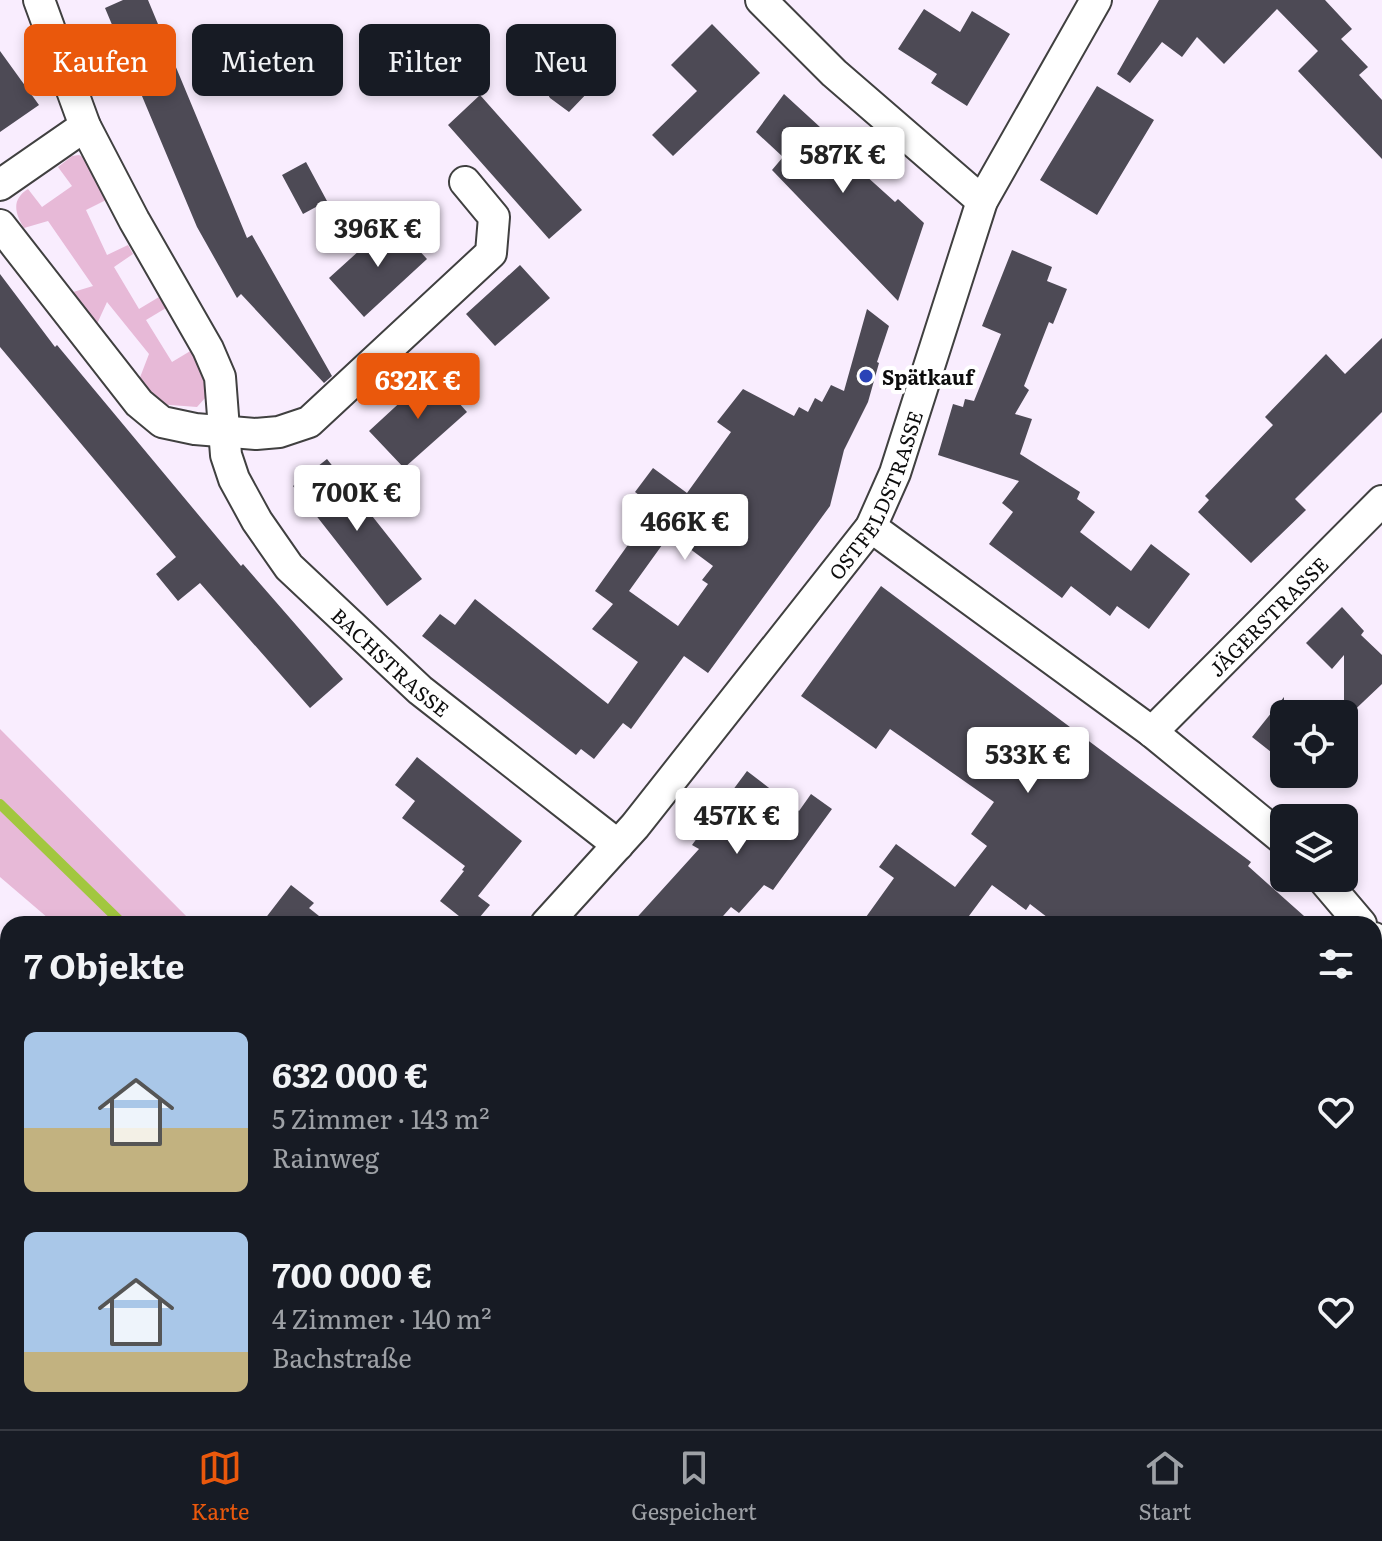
<!DOCTYPE html>
<html lang="de">
<meta charset="utf-8">
<style>
:root{--surface:#171b24;--page:#242831;--text:#f1f3f6;--muted:#9ea1a6;--line:#363941;--accent:#ea580c}
body{margin:0;font-family:Literata,serif;background:var(--page);color:var(--text);height:100vh;display:flex;flex-direction:column;font-size:30px;white-space:nowrap}
*{box-sizing:border-box;margin:0}
p{font-size:26px;color:var(--muted)}
.icon{flex:none;width:44px;height:44px;fill:none;stroke:currentColor;stroke-width:2;stroke-linecap:round;stroke-linejoin:round}
.map{position:relative;flex:1;overflow:hidden}
.panel{position:absolute;left:0px;top:916px;width:1382px;height:514px;display:flex;flex-direction:column;background:var(--surface);border-radius:24px 24px 0 0;box-shadow:0 4px 12px #0003}
.panel>*{flex:none}
.top-card{position:absolute;left:24px;top:24px;width:800px;height:72px;display:flex;gap:16px}
.fabs{position:absolute;left:1270px;top:700px;display:grid;gap:16px}
.fabs a{display:grid;place-items:center;width:88px;height:88px;border-radius:12px;background:var(--surface);box-shadow:0 4px 12px #0003;font-size:40px}
.price{position:absolute;translate:-50% -68px;padding:0 18px;border-radius:8px;background:#fff;color:#222;font-size:26px;line-height:52px;filter:drop-shadow(0 2px 4px #0008)}
.price::after{content:'';position:absolute;left:50%;top:48px;width:24px;height:18px;margin-left:-12px;background:inherit;clip-path:polygon(0 0,100% 0,50% 100%)}
.price.selected{background:var(--accent);color:#fff}
ul{padding:0;list-style:none}
li{display:flex;align-items:center;gap:24px;height:200px;padding:0 24px}
li span{display:grid;place-items:center;flex:none;width:224px;height:160px;border-radius:12px;color:#555}
li>.icon{margin-inline-start:auto}
span .icon{width:96px;height:96px;fill:#fffc;stroke-width:1}
li b{font-size:34px}
h2{display:flex;justify-content:space-between;align-items:center;height:96px;padding:0 24px;font-size:34px}
.chip{padding:0 28px;border-radius:12px;background:var(--surface);box-shadow:0 4px 12px #0003;font-size:28px;line-height:72px}
.chip.selected{background:var(--accent);color:#fff}
.menu{display:flex;justify-content:space-around;align-items:center;height:112px;border-top:2px solid var(--line);background:var(--surface);font-size:22px;color:var(--muted)}
.menu a{display:grid;justify-items:center;gap:4px}
.menu .selected{color:var(--accent)}
.map>svg:first-child{display:block}
</style>
<div class="map">
<svg width="1382" height="1429" viewBox="0 0 1382 1429">
<rect width="100%" height="100%" fill="#f9edfe"/>
<path fill="#e7b9d7" d="M79 155 87 159 106 200 86 210 107 255 128 245 133 254 114 267 139 309 159 297 166 308 146 320 172 362 192 350C200 365 207 380 206 397L197 407 157 404 139 380 149 354 107 302 96 326 70 293 93 286 48 221 24 228C14 212 12 199 28 189L42 207 72 186 58 167 72 156Z
M0 729 194 924H55L0 877Z"/>
<g fill="none" stroke-linecap="round" stroke-linejoin="round">
<path stroke="#a2c73f" stroke-width="10" d="M0 804 123 924
M628 1422 635 1429"/>
</g>
<path fill="#4d4a55" fill-rule="evenodd" d="M123 0H148L247 238 252 235 332 376 324 383 241 294 237 298 197 227 105 8Z
M1159 0H1325L1352 29 1341 39 1368 67 1359 75 1382 100V159L1298 71 1318 51 1277 9 1224 64 1197 37 1182 57 1162 42 1130 83 1117 74Z
M924 9 960 32 972 11 1010 34 967 106 931 83 937 74 898 49Z
M712 24 760 73 673 156 652 135 697 91 671 65Z
M0 51 39 105 0 132Z
M562 55 591 89 569 112 550 98 538 78Z
M1097 86 1154 120 1097 215 1040 180Z
M784 94 857 161 854 165 895 202 898 199 924 223 898 301 772 170 783 157 756 132Z
M480 95 582 210 549 239 448 125Z
M306 162 327 201 303 214 282 175Z
M392 221 427 259 364 317 329 278Z
M1012 250 1052 267 1047 281 1067 289 1053 324 1049 322 1024 386 1029 390 1015 414 1032 419 1020 454 1080 492 1077 499 1095 512 1080 532 1131 571 1151 544 1190 574 1149 629 1117 606 1110 616 1071 586 1062 598 989 544 1013 512 1002 503 1019 481 938 455 953 404 963 407 965 399 974 401 1001 334 982 326Z
M520 265 550 298 495 346 466 314Z
M0 274 55 347 57 345 241 566 243 564 343 679 310 708 200 583 178 601 156 574 176 557 0 347Z
M867 309 889 326 877 362 879 363 868 402 844 450 830 506 708 673 684 656 631 729 623 723 594 759 581 749 576 755 422 636 440 614 455 625 475 599 608 704 638 662 592 629 613 604 595 591 655 507 635 492 653 468 687 493 731 432 717 422 743 389 794 416 799 407 808 412 815 398 822 402 831 385 844 391ZM670 534 713 566 702 580 708 584 678 626 629 591Z
M1382 338V412L1295 499 1306 510 1251 563 1198 512 1209 500 1205 496 1273 425 1265 417 1326 354 1345 374Z
M432 373 467 412 404 468 369 431Z
M327 459 422 579 387 606 293 486Z
M881 586 1251 862 1248 866 1313 924H1056L1030 904 1026 910 992 885 963 924H861L894 878 879 867 896 844 955 887 987 846 971 834 994 802 890 729 876 749 801 696Z
M1342 607 1364 631 1361 635 1382 655V684L1344 720V655L1332 669 1306 643Z
M1284 697V762L1252 737Z
M417 757 522 841 478 896 490 905 474 924H469L440 901 464 871 462 870 465 866 402 818 415 801 395 785Z
M747 771 799 811 811 794 832 809 773 890 764 885 739 913 731 907 716 924H631L699 849 692 845Z
M291 885 314 903 309 908 329 924H261Z"/>
<g fill="none" stroke-linecap="round" stroke-linejoin="round">
<defs>
<g id="street">
<path id="s1" d="M39 0 85 126 134 220 208 349 220 377 226 455 234 479 257 521 289 567 420 690 618 845"/>
<path d="M761 0 834 73 982 201"/>
<path d="M0 185 85 126"/>
<path d="M0 225 139 403 162 422 195 429 256 434 279 432 309 422 491 253 494 217 465 182"/>
<path d="M871 527 1152 732 1284 840"/>
<path id="s2" d="M1152 732 1382 501"/>
<path d="M1322 878 1361 924"/>
<path id="s3" d="M546 924 635 826 871 527 895 473 982 201 1096 0"/>
<path d="M1374 938 1382 948"/>
<path d="M1374 1093 1382 1080"/>
<path d="M986 1422 997 1429"/>
<path d="M85 1429 92 1422"/>
<path d="M1171 1429 1175 1422"/>
</g>
</defs>
<use href="#street" stroke="#404040" stroke-width="34"/>
<path stroke="#2f2f2f" stroke-width="5" stroke-dasharray="8 4" stroke-linecap="butt" d="M0 1008 8 1014
M0 1193 8 1197
M0 1253 8 1243"/>
<use href="#street" stroke="#fff" stroke-width="30"/>
</g>
<circle fill="#2b43b7" stroke="#fff" stroke-width="3" cx="866" cy="376" r="8"/>
<g text-anchor="middle" dominant-baseline="central" stroke-width="8" stroke-linejoin="round" paint-order="stroke">
<g font-size="20" font-weight="bold" fill="#0d0d0d" stroke="#fff" text-anchor="start">
<text x="882" y="376">Spätkauf</text>
</g>
<g font-size="20" fill="#0d0d0d" stroke="#fff">
<text stroke="none"><textPath href="#s3" startOffset="544">OSTFELDSTRASSE</textPath></text>
<text stroke="none"><textPath href="#s2" startOffset="164">JÄGERSTRASSE</textPath></text>
<text stroke="none"><textPath href="#s1" startOffset="766">BACHSTRASSE</textPath></text>
</g>
</g>
</svg>
<div class="fabs">
<a><svg class="icon" aria-label="locate" viewBox="0 0 24 24"><circle cx="12" cy="12" r="6"/><path d="M12 2v4M12 18v4M2 12h4M18 12h4"/></svg></a>
<a><svg class="icon" aria-label="layers" viewBox="0 0 24 24"><path d="M12 4l9 5-9 5-9-5zM3 14l9 5 9-5"/></svg></a>
</div>
<b class="price" style="left:843px;top:195px">587K €</b>
<b class="price" style="left:378px;top:269px">396K €</b>
<b class="price selected" style="left:418px;top:421px">632K €</b>
<b class="price" style="left:357px;top:533px">700K €</b>
<b class="price" style="left:685px;top:562px">466K €</b>
<b class="price" style="left:1028px;top:795px">533K €</b>
<b class="price" style="left:737px;top:856px">457K €</b>
<div class="top-card">
<a class="chip selected">Kaufen</a>
<a class="chip">Mieten</a>
<a class="chip">Filter</a>
<a class="chip">Neu</a>
</div>
<section class="panel">
<h2>7 Objekte<svg class="icon" aria-label="filters" viewBox="0 0 24 24"><path d="M4 7h16M4 17h16"/><circle cx="9" cy="7" r="2"/><circle cx="15" cy="17" r="2"/></svg></h2>
<ul>
<li><span style="background:linear-gradient(#a9c7e8 60%,#c2b280 0)"><svg class="icon" aria-label="home" viewBox="0 0 24 24"><path d="M3 11l9-7 9 7M6 9v11h12V9"/></svg></span><div><b>632 000 €</b><p>5 Zimmer · 143 m²</p><p>Rainweg</p></div><svg class="icon" aria-label="heart" viewBox="0 0 24 24"><path d="M12 20l-8-8c-3-5 5-10 8-4 3-6 11-1 8 4z"/></svg></li>
<li><span style="background:linear-gradient(#a9c7e8 75%,#c2b280 0)"><svg class="icon" aria-label="home" viewBox="0 0 24 24"><path d="M3 11l9-7 9 7M6 9v11h12V9"/></svg></span><div><b>700 000 €</b><p>4 Zimmer · 140 m²</p><p>Bachstraße</p></div><svg class="icon" aria-label="heart" viewBox="0 0 24 24"><path d="M12 20l-8-8c-3-5 5-10 8-4 3-6 11-1 8 4z"/></svg></li>
</ul>
</section>
</div>
<nav class="menu">
<a class="selected"><svg class="icon" aria-label="map" viewBox="0 0 24 24"><path d="M3 6l6-2 6 2 6-2v14l-6 2-6-2-6 2zM9 4v14M15 6v14"/></svg>Karte</a>
<a><svg class="icon" aria-label="saved" viewBox="0 0 24 24"><path d="M7 4h10v16l-5-4-5 4z"/></svg>Gespeichert</a>
<a><svg class="icon" aria-label="home" viewBox="0 0 24 24"><path d="M3 11l9-7 9 7M6 9v11h12V9"/></svg>Start</a>
</nav>
